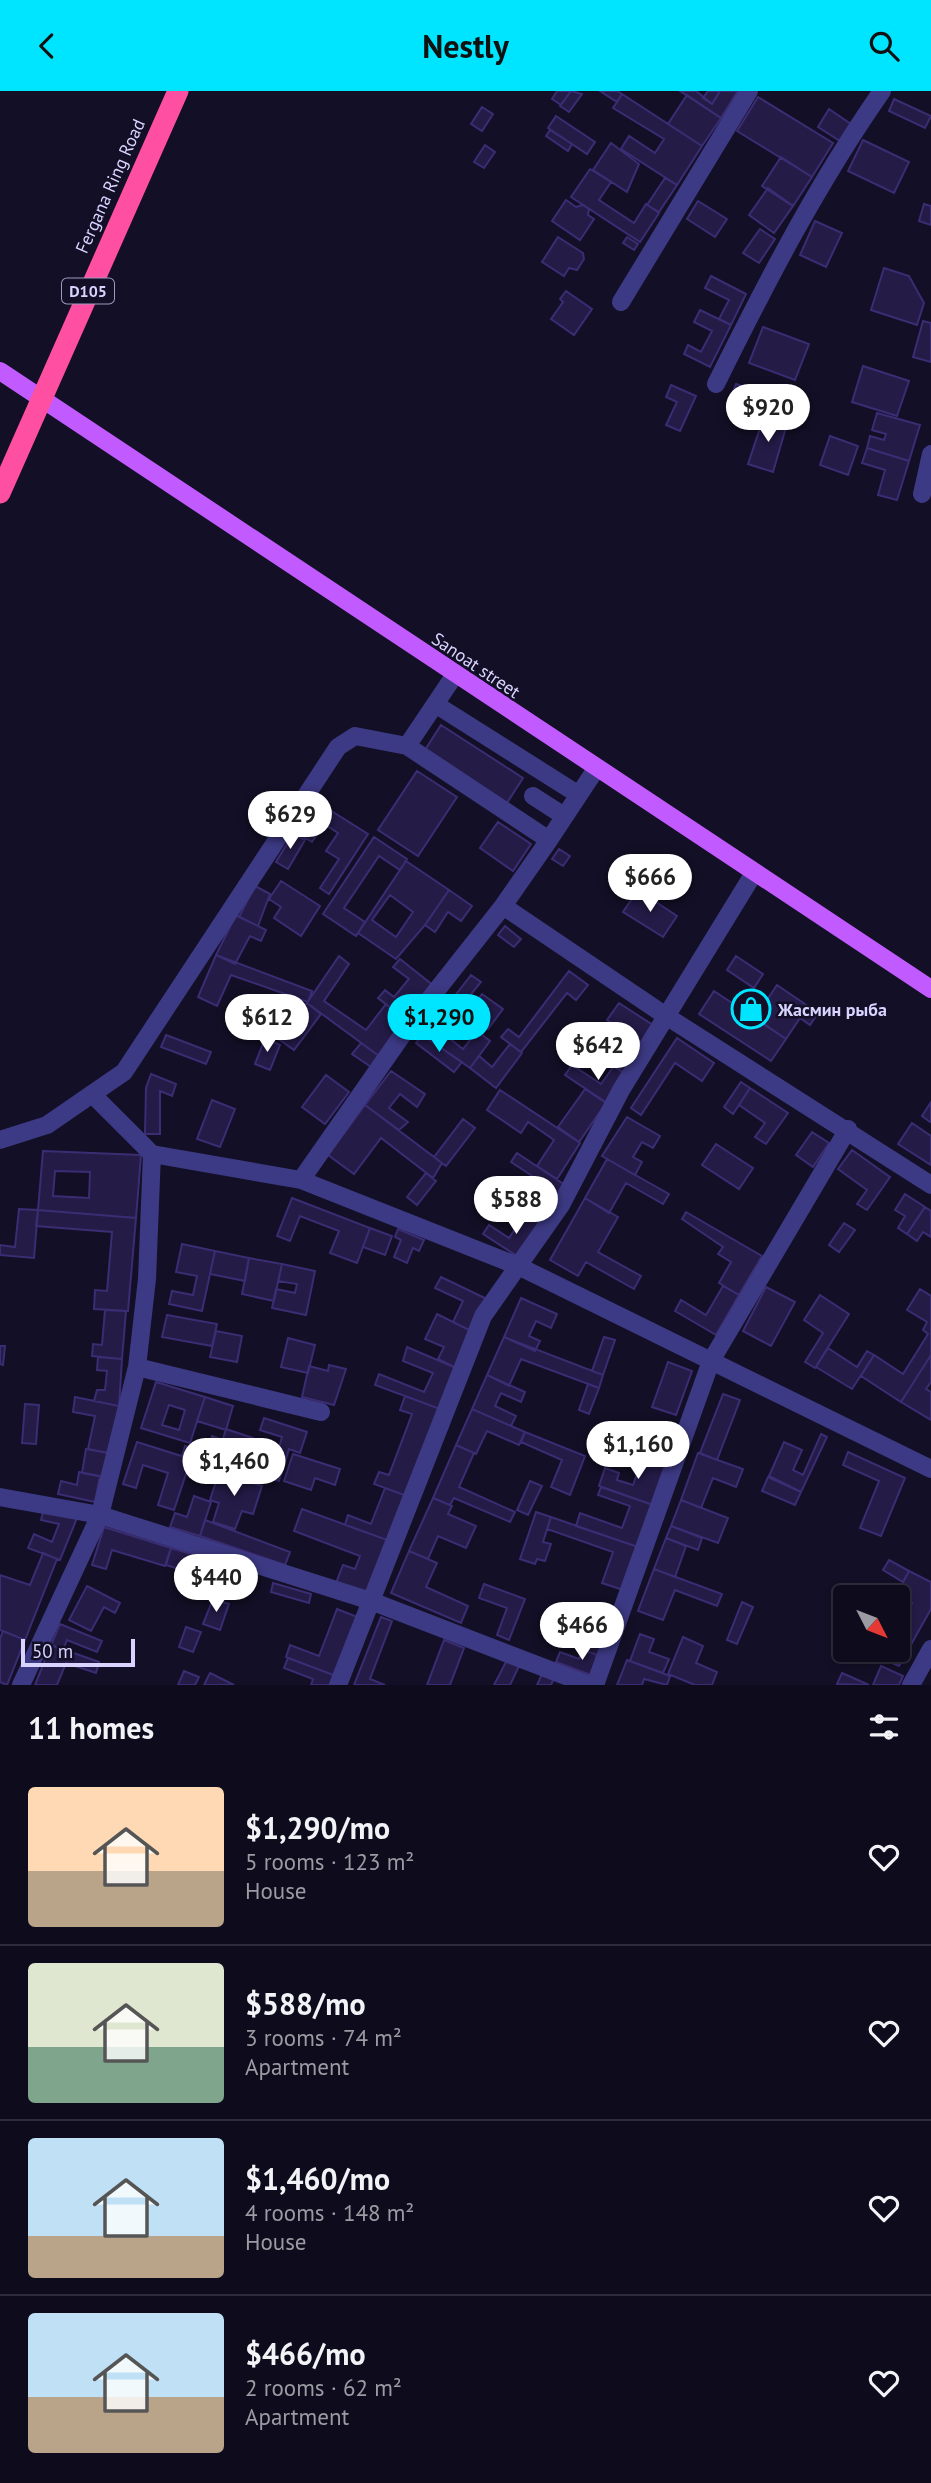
<!DOCTYPE html>
<meta charset="utf-8">
<style>
:root{--surface:#0e0b1c;--page:#1c1929;--text:#f1f3f6;--muted:#9b9ba3;--line:#2e2b3b;--accent:#00e5ff}
body{margin:0;font-family:"PT Sans",sans-serif;background:var(--page);color:var(--text);height:100vh;display:flex;flex-direction:column;font-size:26px;white-space:nowrap}
*{box-sizing:border-box;margin:0}
p{font-size:23px;color:var(--muted)}
.icon{flex:none;width:38px;height:38px;fill:none;stroke:currentColor;stroke-width:2;stroke-linecap:round;stroke-linejoin:round}
.map{position:relative;height:1594px;overflow:hidden}
.drawer{display:flex;flex-direction:column;background:var(--surface);flex:1}
.drawer>*{flex:none}
.needle{width:46px;rotate:132deg}
.buttons{position:absolute;left:833px;top:1494px;display:grid;gap:14px}
.buttons a{display:grid;place-items:center;width:77px;height:77px;border-radius:7px;background:var(--surface);box-shadow:0 4px 10px #0003,0 0 0 2px var(--line);font-size:35px}
.scale{position:absolute;left:21px;bottom:18px;width:114px;box-sizing:border-box;padding-left:7px;border:4px solid #d9d4ff;border-top:0;font-size:19px;line-height:24px;white-space:nowrap;color:#d9d4ff;-webkit-text-stroke:5px #130f26;paint-order:stroke}
.price{position:absolute;translate:-50% -60px;padding:0 16px;border-radius:24px;background:#fff;color:#222;font-size:23px;line-height:46px;filter:drop-shadow(0 2px 4px #0008)}
.price::after{content:'';position:absolute;left:50%;top:42px;width:21px;height:16px;margin-left:-10px;background:inherit;clip-path:polygon(0 0,100% 0,50% 100%)}
.price.on{background:var(--accent);color:#111}
ul{padding:0;list-style:none}
li{display:flex;align-items:center;gap:21px;height:175px;padding:0 28px}
li+li{border-top:2px solid var(--line)}
li span{display:grid;place-items:center;flex:none;width:196px;height:140px;border-radius:7px;color:#555}
li>.icon{margin-inline-start:auto}
span .icon{width:84px;height:84px;fill:#fffc;stroke-width:1}
li b{font-size:30px}
h2{display:flex;justify-content:space-between;align-items:center;height:84px;padding:0 28px;font-size:30px}
header{display:flex;justify-content:space-between;align-items:center;height:91px;padding:0 28px;background:var(--accent);color:#111;font-size:32px;font-weight:800}
.map>svg:first-child{display:block}
</style>
<header><svg class="icon" aria-label="back" viewBox="0 0 24 24"><path d="M15 5l-7 7 7 7"/></svg>Nestly<svg class="icon" aria-label="search" viewBox="0 0 24 24"><circle cx="10" cy="10" r="6"/><path d="M15 15l6 6"/></svg></header>
<div class="map">
<svg width="931" height="1594" viewBox="0 0 931 1594">
<rect width="100%" height="100%" fill="#130f26"/>
<path fill="#241b47" stroke="#3b2d73" stroke-width="2" fill-rule="evenodd" d="M557 0H571L561 14 552 8Z
M571 0 582 3 569 21 560 15Z
M600 0H617L622 3 617 11Z
M680 0H696L712 13 720 0H738L721 27Z
M708 0H720L712 13 703 7Z
M622 3 702 55 677 94 621 58 629 45 655 62 664 48 613 17Z
M687 4 721 27 702 55 668 33Z
M758 6 833 52 812 86 737 40Z
M894 8 931 25 925 37 889 20Z
M482 16 493 23 482 40 471 33Z
M829 18 851 33 840 50 818 36Z
M556 25 595 51 587 63 548 37Z
M550 39 572 53 568 60 546 45Z
M863 49 909 71 894 102 848 80Z
M611 52 639 73 627 101 593 79Z
M485 54 495 61 484 77 474 71Z
M781 66 812 86 793 115 762 95Z
M590 78 611 91 599 109 634 132 646 113 659 122 640 151 571 106Z
M665 87 677 94 659 121 647 114Z
M768 97 793 115 774 142 749 124Z
M566 109 576 116 583 114 589 118 588 124 594 128 580 149 552 130Z
M698 110 727 128 715 146 687 128Z
M924 113 931 115V134L919 130Z
M815 130 842 142 826 176 800 164Z
M760 138 775 148 759 172 743 162Z
M558 146 583 162 584 168 577 179 569 177 564 185 542 171Z
M627 146 638 153 634 159 623 152Z
M884 177 909 185 924 212 917 234 871 219Z
M711 185 746 203 731 234 719 228 729 209 705 197Z
M566 200 592 218 574 244 551 228 563 211 560 208Z
M700 219 731 234 710 276 684 263 688 254 701 261 712 240 694 231Z
M923 230 931 232V271L913 266Z
M763 236 809 253 795 289 749 272Z
M863 275 909 290 897 325 852 311Z
M736 293 771 305 765 323 729 311Z
M671 294 696 305 680 340 666 334 677 311 666 306Z
M877 322 920 334 909 370 867 357 870 345 884 349 886 343 872 339Z
M764 325 787 333 773 381 748 373Z
M830 345 858 355 848 384 820 374Z
M867 357 909 370 897 409 878 404 885 379 862 372Z
M441 634 523 687 507 712 425 659Z
M417 680 457 706 418 765 378 739Z
M314 709 368 743 329 803 320 797 339 768 326 760 338 742 324 733 312 751 294 740Z
M498 731 531 753 513 780 480 757Z
M293 743 305 749 288 778 276 771Z
M374 746 407 768 400 779 379 765 344 817 365 831 356 845 323 823Z
M559 758 570 765 563 775 552 768Z
M406 770 449 799 425 834 396 868 358 842ZM390 804 413 821 396 846 372 829Z
M281 790 320 815 301 845 274 827 281 816 269 808Z
M255 795 270 803 258 835 239 826Z
M449 799 472 815 461 830 448 821 435 841 425 834Z
M638 799 677 825 663 846 623 821Z
M236 824 266 839 261 850 250 845 235 873 216 864Z
M505 835 521 848 514 856 498 844Z
M216 864 312 900 308 911 231 884 217 915 198 906Z
M339 865 349 873 324 910 366 939 386 913 407 930 379 965 307 912Z
M736 865 763 883 754 897 727 879Z
M400 868 434 895 407 930 378 907 385 899 394 906 409 888 393 876Z
M569 880 588 894 576 909 567 902 521 961 501 946 508 938 519 946Z
M471 884 481 891 467 908 474 913 482 903 503 918 488 938 451 910Z
M777 894 818 922 810 934 800 927 786 948 755 927Z
M714 900 786 948 771 970 699 923Z
M449 908 473 926 467 934 443 916Z
M307 912 321 923 294 959 280 949Z
M619 912 656 936 624 982 616 977 635 949 607 929Z
M443 916 458 927 445 944 463 958 477 940 490 950 470 977 422 944Z
M166 944 211 961 206 973 161 956Z
M422 944 462 971 454 981 416 952Z
M265 947 280 954 270 979 255 973Z
M677 947 714 972 702 990 675 972 641 1024 631 1017Z
M361 952 379 965 371 976 352 963Z
M510 953 522 962 496 997 470 977 479 965 492 976Z
M572 974 601 993 614 975 626 984 607 1012 565 984Z
M391 980 425 1003 417 1016 400 1003 389 1017 408 1031 399 1039 365 1014Z
M151 983 176 993 172 1005 160 1000V1043H145L146 997Z
M326 984 349 1001 325 1033 302 1016Z
M741 991 750 997 733 1023 724 1016Z
M750 997 788 1022 766 1053 755 1046 765 1032 739 1014Z
M585 998 606 1012 579 1051 558 1036Z
M500 999 580 1052 557 1088 537 1075 554 1049 528 1031 521 1042 487 1019Z
M212 1009 235 1018 220 1056 197 1048Z
M931 1011V1030L930 1031 922 1025Z
M365 1014 442 1072 433 1087 381 1047 354 1083 328 1064Z
M627 1026 660 1045 653 1057 642 1051 633 1066 642 1071 635 1084 602 1065Z
M463 1028 475 1037 446 1075 434 1066Z
M912 1032 931 1045V1074L898 1053Z
M812 1041 829 1052 813 1076 796 1064Z
M716 1053 753 1077 739 1098 702 1074Z
M852 1059 890 1086 867 1119 857 1113 867 1099 838 1078Z
M43 1060 141 1064 136 1127 38 1119ZM55 1080 90 1081 89 1107 53 1105Z
M517 1062 568 1096 542 1134 523 1122 543 1092 511 1071Z
M607 1068 669 1103 663 1113 626 1092 609 1122 585 1107Z
M426 1082 436 1090 417 1114 407 1106Z
M905 1103 925 1116 907 1143 898 1137 905 1125 895 1119Z
M292 1107 370 1137 357 1172 330 1162 339 1140 300 1125 290 1150 277 1145Z
M585 1107 618 1126 598 1161 641 1185 634 1198 586 1171 578 1185 550 1169Z
M925 1116 931 1120V1146L923 1141 917 1150 907 1143Z
M19 1118 38 1119 34 1167 0 1164V1154L15 1156Z
M38 1119 136 1127 128 1220 94 1218 95 1199 107 1200 112 1141 36 1135Z
M686 1121 762 1165 739 1204 719 1192 731 1171 718 1163 723 1156 682 1128Z
M525 1123 542 1134 520 1167 483 1143 489 1134 509 1147Z
M844 1132 855 1139 839 1161 829 1154Z
M370 1137 392 1145 385 1164 363 1156Z
M398 1138 424 1149 419 1160 413 1157 407 1172 394 1166 401 1149 395 1146Z
M182 1153 215 1160 202 1220 169 1213 172 1200 193 1204 197 1185 176 1181Z
M215 1160 249 1167 245 1190 210 1183Z
M249 1167 282 1173 274 1210 242 1203Z
M282 1173 315 1180 306 1224 272 1217 276 1198 295 1202 297 1193 278 1190Z
M441 1186 489 1209 473 1241 453 1231 463 1210 435 1197Z
M723 1195 739 1204 716 1244 675 1220 681 1209 706 1224Z
M766 1196 795 1211 771 1255 743 1240Z
M920 1198 931 1205V1264L901 1311 861 1285 874 1264 903 1283 928 1243 923 1239 927 1231 907 1219Z
M820 1204 849 1223 815 1277 805 1271 823 1242 804 1229Z
M521 1207 557 1223 551 1237 536 1230 529 1245 540 1250 535 1260 504 1246Z
M105 1219 126 1220 122 1268 92 1265 93 1253 102 1254Z
M437 1223 473 1241 456 1277 438 1268 444 1256 425 1248Z
M167 1224 217 1233 212 1255 162 1246Z
M216 1240 242 1245 237 1271 210 1266Z
M504 1246 603 1284 599 1297 521 1268 509 1295 487 1284Z
M604 1246 615 1249 603 1284 592 1280Z
M288 1247 315 1254 308 1282 281 1276Z
M0 1255H5L3 1274 0 1273Z
M407 1256 456 1277 440 1318 375 1294 379 1283 424 1301 433 1282 403 1270Z
M828 1257 857 1276 867 1260 874 1264 852 1298 816 1276Z
M931 1264V1291L926 1298 931 1301V1329L901 1311Z
M98 1266 122 1268 119 1315 94 1310 97 1299H105L107 1280 97 1279Z
M668 1271 692 1280 676 1324 652 1316Z
M329 1274 346 1278 334 1314 302 1306 309 1275 328 1280Z
M487 1284 525 1301 521 1311 501 1302 495 1315 516 1325 511 1335 472 1318Z
M156 1291 205 1306 190 1352 141 1337ZM169 1314 185 1319 179 1339 162 1334Z
M588 1293 599 1297 589 1323 579 1319Z
M723 1303 740 1309 717 1369 700 1362Z
M405 1305 440 1318 407 1405 374 1393 379 1381 389 1384 412 1323 400 1319Z
M75 1306 119 1315 109 1362 88 1358 95 1325 73 1321Z
M205 1306 233 1315 226 1339 197 1330Z
M25 1313 39 1314 36 1353 22 1352Z
M472 1318 525 1341 519 1354 487 1340 476 1363 456 1354Z
M264 1327 307 1341 300 1362 289 1358 279 1390 250 1380 260 1351 279 1357 282 1346 260 1339Z
M226 1338 253 1347 243 1378 216 1370Z
M525 1341 585 1365 570 1404 551 1396 562 1369 521 1351Z
M821 1343 827 1346 801 1401 769 1385 784 1351 802 1359 793 1379 803 1384Z
M212 1345 223 1349 214 1375 182 1365 185 1355 206 1362Z
M137 1351 191 1368 174 1419 158 1414 168 1382 143 1374 136 1397 123 1393Z
M456 1354 474 1362 459 1396 515 1421 510 1431 454 1407 450 1414 433 1407Z
M86 1358 108 1362 103 1386 82 1382Z
M848 1361 905 1387 881 1445 860 1437 879 1390 843 1374Z
M698 1362 743 1378 736 1396 713 1387 701 1417 681 1409Z
M293 1363 340 1378 335 1394 315 1387 311 1399 284 1390Z
M644 1364 667 1373 653 1414 599 1395 605 1377 619 1382 617 1389 633 1394Z
M229 1379 244 1384 242 1389 262 1395 253 1423 242 1420 235 1438 213 1431 219 1412 210 1409 219 1381 227 1384Z
M79 1381 100 1385 95 1411 58 1403 61 1390 77 1394Z
M768 1386 801 1401 795 1414 762 1400Z
M530 1390 542 1395 528 1424 517 1419Z
M601 1396 653 1414 638 1456 576 1435 580 1422 622 1437 630 1415 598 1404Z
M385 1397 407 1405 390 1450 345 1434 348 1424 371 1433Z
M194 1405 211 1411 200 1445 170 1436 175 1422 187 1426Z
M433 1407 452 1415 448 1423 476 1435 466 1457 438 1445 428 1468 409 1460Z
M681 1409 728 1427 718 1452 671 1435Z
M44 1418 77 1427 60 1469 28 1457 34 1443 52 1451 59 1433 41 1429Z
M302 1418 390 1450 369 1505 336 1492 343 1474 355 1478 360 1465 294 1440Z
M536 1421 551 1426 543 1451 551 1453 545 1470 537 1468 535 1473 520 1468Z
M551 1426 638 1456 623 1499 602 1492 613 1461 547 1438Z
M205 1429 290 1461 285 1474 200 1445Z
M671 1435 702 1447 698 1459 666 1447Z
M104 1436 171 1457 165 1475 112 1459 106 1478 92 1474Z
M666 1447 686 1455 675 1486 654 1478Z
M171 1457 221 1472 210 1506 201 1503 206 1486 166 1474Z
M409 1460 437 1472 426 1496 468 1515 461 1532 391 1502Z
M43 1462 57 1468 25 1549 0 1539V1484L30 1494Z
M889 1469 909 1480 903 1491 883 1479Z
M654 1478 722 1503 717 1515 675 1499 663 1529 638 1520Z
M909 1480 931 1491V1518L899 1575 863 1559H898V1538L912 1512 897 1503Z
M273 1492 311 1503 309 1512 271 1501Z
M484 1493 525 1508 509 1549 497 1544 507 1517 479 1507Z
M87 1495 120 1512 115 1522 104 1516 91 1540 69 1529Z
M213 1508 229 1513 220 1539 203 1533Z
M742 1511 753 1516 737 1553 727 1549Z
M337 1518 360 1527 338 1586 286 1566 290 1554 319 1565Z
M381 1526 392 1530 370 1588 385 1594H354Z
M581 1531 612 1542 603 1566 583 1559 588 1546 577 1541Z
M60 1533 102 1550 97 1561 67 1549 63 1559 51 1554Z
M186 1536 201 1541 193 1561 179 1556Z
M3 1540 25 1549 7 1594 0 1591V1548Z
M640 1543 654 1548 649 1561 669 1568 663 1582 630 1570Z
M683 1546 703 1555 696 1572 717 1581 712 1594H695L668 1583Z
M444 1549 464 1557 450 1594H427Z
M51 1554 99 1571 96 1582 66 1572 57 1594H35Z
M583 1559 603 1566 596 1586 556 1571 560 1561 579 1568Z
M288 1567 339 1586 336 1594H311L313 1588 284 1577Z
M508 1567 520 1573 510 1594H494Z
M627 1569 670 1585 667 1594 644 1588 642 1594H617Z
M881 1575 903 1585 899 1594H873Z
M544 1579 555 1585 551 1594H537Z
M184 1580 199 1586 195 1594H178Z
M210 1582 234 1594H204Z
M842 1582 869 1594 837 1593Z"/>
<g fill="none" stroke-linecap="round" stroke-linejoin="round">
<path stroke="#3d3a85" stroke-width="18" d="M621 211 749 0
M716 293C766 192 817 93 882 0
M922 403 931 363
M435 613 579 704
M533 705 564 725
M549 749 596 678
M503 815 666 925 931 1094
M0 1049 47 1034 124 981 338 656 355 645 407 655 454 585
M152 1063 301 1089 410 933 503 815 549 749 407 655
M301 1089 518 1175 931 1378
M137 1276 321 1321
M0 1406 100 1424 371 1510 589 1594
M21 1594 100 1424 137 1276 147 1188 152 1063 92 1003
M338 1594 483 1225 561 1114 621 999 754 782
M595 1594 711 1270 848 1038
M911 1594 931 1558"/>
<path stroke="#c25bff" stroke-width="18" d="M0 280 931 898"/>
<path stroke="#ff4fa3" stroke-width="21" d="M0 402 178 0"/>
</g>
<defs>
<symbol id="shop-ring" viewBox="-11 -11 22 22"><circle r="9.5" fill="#130f26" stroke="#00e5ff" stroke-width="1.5"/><path d="M-5-2.5h2.3a2.7 3.5 0 0 1 5.4 0H5L5.5 6h-11ZM-1.5-2.5h3a1.5 2.3 0 0 0-3 0Z" fill="#00e5ff"/></symbol>
</defs>
<g fill-rule="evenodd">
<use href="#shop-ring" x="729" y="896" width="44" height="44"/>
</g>
<g text-anchor="middle" dominant-baseline="central" stroke-width="5" stroke-linejoin="round" paint-order="stroke">
<rect fill="#130f26" stroke="#9e99be" stroke-width="2" x="62" y="187.5" width="52" height="25" rx="5"/>
<g font-size="16" font-weight="bold" fill="#d9d4ff">
<text x="88" y="200">D105</text>
</g>
<g font-size="18" fill="#d9d4ff" stroke="#130f26">
<text transform="translate(110 95) rotate(-66)">Fergana Ring Road</text>
<text transform="translate(476 574) rotate(34)">Sanoat street</text>
</g>
<g font-size="18" font-weight="bold" fill="#d9d4ff" stroke="#130f26" text-anchor="start">
<text x="778" y="918">Жасмин рыба</text>
</g>
</g>
</svg>
<div class="buttons">
<a><svg class="needle" viewBox="-14 -14 28 28"><path d="M0-13l5 13h-10z" fill="#e53935"/><path d="M0 13l5-13h-10z" fill="#9b9ba3"/></svg></a>
</div>
<div class="scale">50 m</div>
<b class="price" style="left:768px;top:353px">$920</b>
<b class="price" style="left:290px;top:760px">$629</b>
<b class="price" style="left:650px;top:823px">$666</b>
<b class="price" style="left:267px;top:963px">$612</b>
<b class="price on" style="left:439px;top:963px">$1,290</b>
<b class="price" style="left:598px;top:991px">$642</b>
<b class="price" style="left:516px;top:1145px">$588</b>
<b class="price" style="left:638px;top:1390px">$1,160</b>
<b class="price" style="left:234px;top:1407px">$1,460</b>
<b class="price" style="left:216px;top:1523px">$440</b>
<b class="price" style="left:582px;top:1571px">$466</b>
</div>
<section class="drawer">
<h2>11 homes<svg class="icon" aria-label="filters" viewBox="0 0 24 24"><path d="M4 7h16M4 17h16"/><circle cx="9" cy="7" r="2"/><circle cx="15" cy="17" r="2"/></svg></h2>
<ul>
<li><span style="background:linear-gradient(#ffd9b3 60%,#b9a48a 0)"><svg class="icon" aria-label="home" viewBox="0 0 24 24"><path d="M3 11l9-7 9 7M6 9v11h12V9"/></svg></span><div><b>$1,290/mo</b><p>5 rooms · 123 m²</p><p>House</p></div><svg class="icon" aria-label="heart" viewBox="0 0 24 24"><path d="M12 20l-8-8c-3-5 5-10 8-4 3-6 11-1 8 4z"/></svg></li>
<li><span style="background:linear-gradient(#dfe7d0 60%,#7fa58c 0)"><svg class="icon" aria-label="home" viewBox="0 0 24 24"><path d="M3 11l9-7 9 7M6 9v11h12V9"/></svg></span><div><b>$588/mo</b><p>3 rooms · 74 m²</p><p>Apartment</p></div><svg class="icon" aria-label="heart" viewBox="0 0 24 24"><path d="M12 20l-8-8c-3-5 5-10 8-4 3-6 11-1 8 4z"/></svg></li>
<li><span style="background:linear-gradient(#bfe0f5 70%,#b9a48a 0)"><svg class="icon" aria-label="home" viewBox="0 0 24 24"><path d="M3 11l9-7 9 7M6 9v11h12V9"/></svg></span><div><b>$1,460/mo</b><p>4 rooms · 148 m²</p><p>House</p></div><svg class="icon" aria-label="heart" viewBox="0 0 24 24"><path d="M12 20l-8-8c-3-5 5-10 8-4 3-6 11-1 8 4z"/></svg></li>
<li><span style="background:linear-gradient(#bfe0f5 60%,#b9a48a 0)"><svg class="icon" aria-label="home" viewBox="0 0 24 24"><path d="M3 11l9-7 9 7M6 9v11h12V9"/></svg></span><div><b>$466/mo</b><p>2 rooms · 62 m²</p><p>Apartment</p></div><svg class="icon" aria-label="heart" viewBox="0 0 24 24"><path d="M12 20l-8-8c-3-5 5-10 8-4 3-6 11-1 8 4z"/></svg></li>
</ul>
</section>
